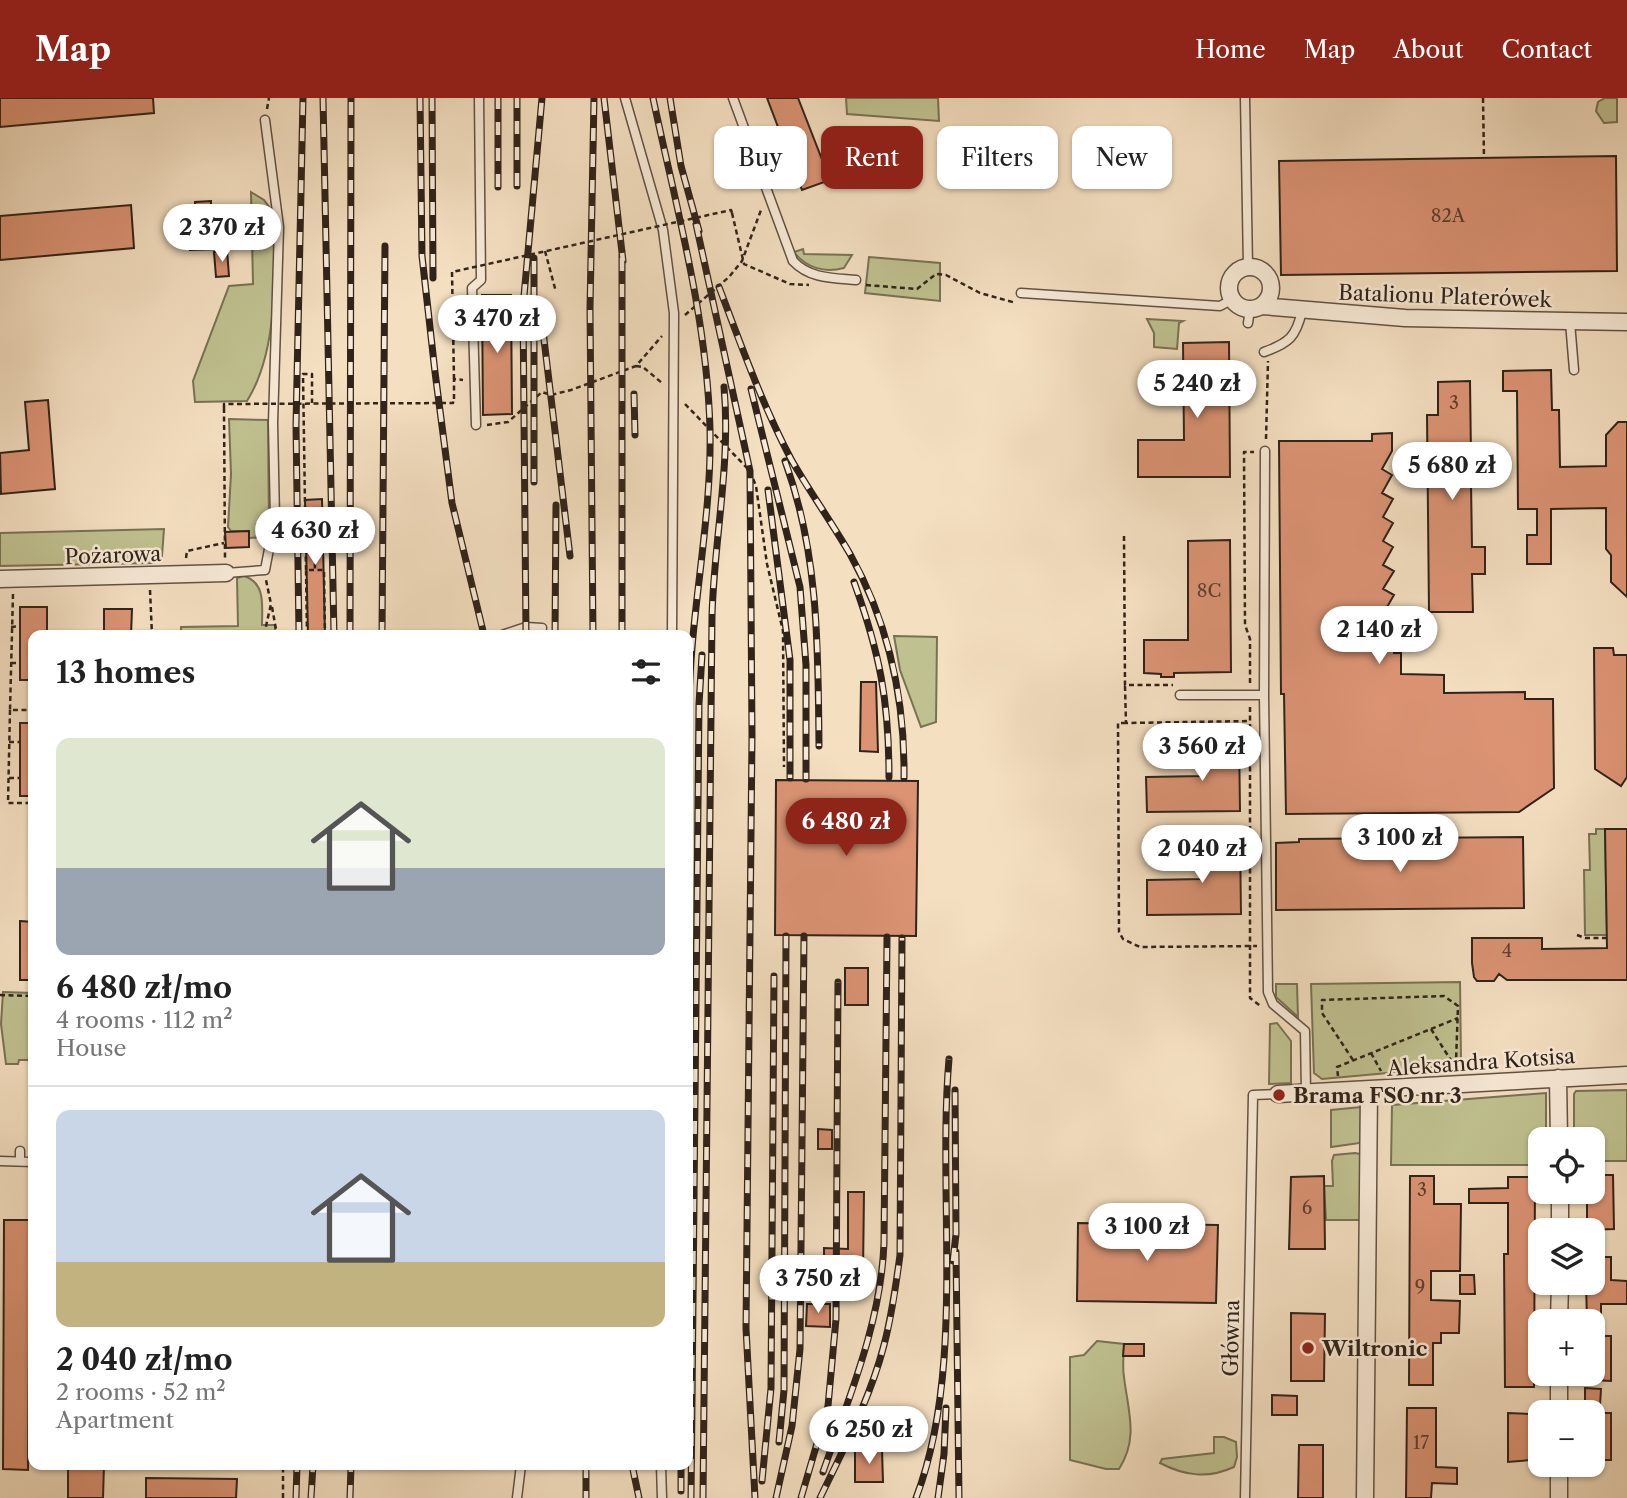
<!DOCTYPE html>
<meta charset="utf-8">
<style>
:root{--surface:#fff;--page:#f2f2f2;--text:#222;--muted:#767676;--line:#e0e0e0;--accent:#8f2418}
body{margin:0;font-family:"Libre Caslon Text",serif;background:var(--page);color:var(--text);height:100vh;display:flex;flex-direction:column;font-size:26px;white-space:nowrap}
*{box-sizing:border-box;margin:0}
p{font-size:23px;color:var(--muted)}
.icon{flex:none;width:38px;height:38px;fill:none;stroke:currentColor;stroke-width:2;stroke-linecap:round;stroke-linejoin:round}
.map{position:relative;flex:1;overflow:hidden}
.panel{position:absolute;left:28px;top:532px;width:665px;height:840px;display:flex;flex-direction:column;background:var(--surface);border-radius:14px;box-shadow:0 2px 5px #0004}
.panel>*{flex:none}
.top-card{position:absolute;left:714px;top:28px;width:665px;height:63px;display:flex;gap:14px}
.fabs{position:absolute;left:1528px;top:1029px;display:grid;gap:14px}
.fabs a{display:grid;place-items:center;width:77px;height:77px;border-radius:14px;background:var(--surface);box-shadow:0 2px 5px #0004;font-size:35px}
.price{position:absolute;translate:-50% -60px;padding:0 16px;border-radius:24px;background:#fff;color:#222;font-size:23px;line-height:46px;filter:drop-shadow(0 2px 4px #0008)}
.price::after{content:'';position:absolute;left:50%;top:42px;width:21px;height:16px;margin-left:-10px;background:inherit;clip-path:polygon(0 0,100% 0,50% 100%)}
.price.on{background:var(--accent);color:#fff}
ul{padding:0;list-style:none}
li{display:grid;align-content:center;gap:14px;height:371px;padding:0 28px}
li+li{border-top:2px solid var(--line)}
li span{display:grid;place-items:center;height:217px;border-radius:14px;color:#555}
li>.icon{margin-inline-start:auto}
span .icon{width:126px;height:126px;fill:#fffc;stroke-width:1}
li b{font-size:30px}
h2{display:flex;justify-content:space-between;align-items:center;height:84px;padding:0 28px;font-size:30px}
.chip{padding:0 24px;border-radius:14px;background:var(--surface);box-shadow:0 2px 5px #0004;font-size:24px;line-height:63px}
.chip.on{background:var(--accent);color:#fff}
header{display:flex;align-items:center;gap:42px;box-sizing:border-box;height:98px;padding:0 35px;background:var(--accent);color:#fff}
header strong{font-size:33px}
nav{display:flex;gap:38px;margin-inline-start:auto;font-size:24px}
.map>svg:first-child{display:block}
</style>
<header>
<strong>Map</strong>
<nav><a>Home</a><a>Map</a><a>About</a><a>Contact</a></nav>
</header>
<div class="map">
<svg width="1627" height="1400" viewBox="0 0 1627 1400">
<rect width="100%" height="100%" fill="#f4dfc1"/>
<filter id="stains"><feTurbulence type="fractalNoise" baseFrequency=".00286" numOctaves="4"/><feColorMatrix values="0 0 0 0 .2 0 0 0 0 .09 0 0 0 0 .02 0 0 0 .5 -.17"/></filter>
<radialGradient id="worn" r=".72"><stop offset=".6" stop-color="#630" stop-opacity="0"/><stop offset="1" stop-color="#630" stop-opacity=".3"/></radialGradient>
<path fill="#c0c190" stroke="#787255" stroke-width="2" d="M846 0H938L939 23 847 16Z
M1617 0V24L1604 25 1596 13 1598 4 1605 0Z
M251 94 264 102 273 114C275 173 279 252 247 303L195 304 193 283 229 188 253 186Z
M803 151 804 156 852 157 844 170C824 175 806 170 794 154Z
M869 159 940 165V203L865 195Z
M1147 221 1183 223 1179 225 1177 251 1154 249V235Z
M229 321 268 322 269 429 264 439 249 440V433H231L228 429 231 376Z
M164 431 162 458 152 465 0 468V435Z
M244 478C266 485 262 508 262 527H275V537H181V529L238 528 237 480Z
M894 538 937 539 936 624 921 629 900 572Z
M1596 731H1605L1607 837H1585L1584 772H1590L1589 736H1596Z
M1460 884 1461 961 1454 969 1322 981 1314 975 1311 886Z
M1276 886H1297L1298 919 1276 899Z
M3 894 33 895V966L32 962H19L18 966H6L1 926Z
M1277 925 1291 943V985L1269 986 1270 926Z
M1627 992V1063H1593L1592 1041H1574V996L1576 993Z
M1546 995V1041H1540V1067H1391L1392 1007Z
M1361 1009 1360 1045 1331 1049V1012Z
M1355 1055 1360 1056V1122H1326L1324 1088H1333L1332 1063 1334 1057Z
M1097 1243 1124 1246C1124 1257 1122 1269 1124 1279 1128 1313 1139 1340 1119 1371H1106L1070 1362V1259L1084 1257Z
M1214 1339H1224L1236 1344 1237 1359 1234 1369C1208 1381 1185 1378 1160 1365L1162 1361 1214 1355Z"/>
<path fill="#db9374" stroke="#30231a" stroke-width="2" d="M0 0H153L154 15 0 29Z
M767 0H798L830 82 802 92Z
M1616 58 1617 173 1281 177 1279 63Z
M211 103V110H218L219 151 190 152 189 110H195V104Z
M131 107 134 150 0 162V118Z
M227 152 229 178 216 179 214 154Z
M482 197H511L512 316 483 317Z
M1229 244 1230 379H1138V342H1184L1183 245Z
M1551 272 1552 312H1559L1560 369 1606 368V337L1618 324H1627V499L1611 484V457L1606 451V410L1551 411V466H1527V437H1537V411H1518L1517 293H1503V273Z
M1470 283 1471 359H1484V385H1471L1472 449H1485V476H1472L1473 514H1429L1427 317H1438V284Z
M48 302 55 391 1 396 0 355 29 352 25 304Z
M1392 335V353L1382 371 1392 377 1382 395 1393 401 1383 419 1393 425 1383 443 1393 449 1383 467 1394 473 1383 491 1394 497 1383 516 1394 522 1384 540 1394 545V555H1401V576L1444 577V595L1525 594V601H1553L1554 690 1519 714 1286 716 1284 596H1281L1279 343H1372V336Z
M322 401 325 537H308L305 402Z
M249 433V449L226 450 225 434Z
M1230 442 1231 574 1174 575V579H1161V576L1144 575V542H1188V443Z
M20 509H47V537H33V582H20Z
M104 511H132L131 537H104Z
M1594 550H1613L1614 557H1627V679L1621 688 1595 671Z
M861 584H876L878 654 860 653Z
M20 625H33V698H20Z
M1239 639 1240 713 1147 714 1146 679 1202 678V640Z
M776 682 918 683 916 838 775 837Z
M1605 731H1627V882H1507L1499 876 1494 883H1477L1474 879 1472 865V840H1542V851L1607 850Z
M1523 739 1524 810 1276 812V745L1299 744V741Z
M1203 742H1240L1241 816 1147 817V782L1203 781Z
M20 823 33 824V882H20Z
M845 870H868V907H845Z
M818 1031 832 1032V1051H818Z
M1592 1077H1613L1614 1131 1587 1132V1094H1592Z
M1324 1078 1325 1151H1289L1291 1079Z
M1410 1078H1434V1106H1461L1460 1173H1431V1202L1460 1203 1459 1235H1441V1245H1433V1287H1409Z
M1508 1079H1535L1534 1289H1505L1504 1156H1508V1105H1469V1091L1508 1090Z
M848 1094H864L863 1175 848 1174 847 1164 824 1165V1150L848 1151Z
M4 1122H30L28 1372 3 1371Z
M1078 1125 1218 1127 1216 1205 1077 1203Z
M1592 1159H1611V1182L1627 1183V1206H1601V1223H1587L1586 1185H1592Z
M1460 1177H1474L1475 1196H1460Z
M807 1206H830V1229L806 1228Z
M1291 1215 1325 1216 1324 1283H1291Z
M1592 1238H1611V1283L1592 1282Z
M1124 1246H1144V1258H1123Z
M1585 1290 1601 1291 1600 1307H1585Z
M1272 1297 1297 1298V1317H1272Z
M1407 1310H1436V1369L1457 1370V1386L1432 1385 1431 1400H1406Z
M1508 1315 1531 1316V1321H1534V1357H1531V1362L1508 1364Z
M1592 1315H1611V1362H1592Z
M1299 1347H1323V1400H1298Z
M855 1352H882L883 1384H855Z
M68 1367H104L103 1400H68Z
M146 1380 237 1381 236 1400H146Z"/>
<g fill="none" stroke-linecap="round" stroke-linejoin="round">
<defs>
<path id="service" d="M625 0 663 132 674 215 672 537
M733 0 793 163C810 181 833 180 856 182
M1245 0 1248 169
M1021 195 1220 208 1233 201
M1570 224 1574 272
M1248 225 1250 211
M1264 254C1289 245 1296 239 1302 213
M476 327 472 190 481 182 479 0
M226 475 265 472 275 420 273 325 279 129 265 22
M502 537 526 529 542 530
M1180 597H1264L1265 353
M1264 597 1268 894 1273 906 1305 933 1306 995
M0 1063 33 1064
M20 1063V1053
M661 1367 662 1400
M517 1400 521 1367
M1245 1400 1253 997 1278 996"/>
<path id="minor" d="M1229 190a21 21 0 1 1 42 0a21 21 0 1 1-42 0Z
M1262 208 1405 220 1627 224
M0 481 226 475
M1558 980 1559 1041
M1278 996 1627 977
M1560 1132V1094
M1559 1223 1560 1185
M1559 1314V1276
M1559 1367V1400
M1365 1400 1369 992"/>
</defs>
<use href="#service" stroke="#615244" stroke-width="11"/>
<use href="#minor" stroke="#615244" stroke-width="19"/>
<path stroke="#30231a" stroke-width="2.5" stroke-dasharray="5 3.5" stroke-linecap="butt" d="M1483 0 1484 60
M267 11 269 0
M732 115 744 166 790 186 809 187
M545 153 556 194
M866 187 917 191 936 176 946 177 980 195 1016 205
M685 217 729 179 742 163 761 112
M636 268 643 269 662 285
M454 301V281L463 282
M685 306 750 373 756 388 767 466 783 533 784 669
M224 310 225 461
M487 327 508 324 542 294 551 297 571 292 636 268 662 238
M1266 341 1268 263
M1124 438 1125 587H1173
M314 440 315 471
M186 460 187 453 224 445
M306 472 303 276H312V305
M150 492 152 537
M13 496 10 612H33
M272 509 277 537
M11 529 20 528
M132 534 152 533
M264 537 271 506 266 482
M307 537 306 472H324L325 537
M11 565H20
M1250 585V541L1245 527 1244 354H1254
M1125 588 1126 625 1250 623
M1250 609V900L1262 909
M10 612 8 705H33
M1126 625H1118L1119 834 1123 841 1140 849 1257 848
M9 644H20
M9 680H20
M1577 837 1585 840H1607
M0 897 33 898
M1431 931 1454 967H1465
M1371 955 1381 973
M1353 962 1322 915V902L1444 898 1458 908 1456 964 1450 969 1400 972
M1338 978 1337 969 1458 920
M31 1047V1012
M283 1400V1367"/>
<use href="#service" stroke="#f8ead7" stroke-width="8"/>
<use href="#minor" stroke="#f8ead7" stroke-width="16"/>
<defs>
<path id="rail" d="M323 0 334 537
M420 0 422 158 435 274 452 405 484 537
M432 0 433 180
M604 0 623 163
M653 0C676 109 707 219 710 331 712 423 690 515 689 608
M670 0 681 68 699 133
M517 88V0
M498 89V0
M696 126 750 373 752 637 746 1230 755 1400
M719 189C741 247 762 306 791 361 809 393 831 423 850 456 889 526 905 601 904 680
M543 233 570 458
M751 291 800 489 806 567V681
M634 296 635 337
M785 363C819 456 818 550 819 648
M534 384V160
M768 392 790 562V680
M854 484C880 556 889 603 889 679
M299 537 296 327 303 0
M350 537 351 0
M382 537 385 148
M526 537 523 209 542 0
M555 537 556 407
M593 537 590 210 594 0
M622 537V153
M956 1154 959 1400
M953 1163 956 1136 955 992
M779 1344 784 1292 786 838
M586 1367V1400
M632 1367 639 1400
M823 1374C849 1299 881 1225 884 1145L887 839
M762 1383 771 1290 774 878
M681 1393V1367
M296 1400 297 1367
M311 1400 313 1367
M350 1400 351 1367
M691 1400 699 606 702 557
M703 1400 712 518C714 442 731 365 724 289
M776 1400 792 1328 800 1251 804 838
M801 1400 828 1308 836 1221 838 884
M820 1400C844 1350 870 1301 884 1247 892 1217 896 1187 900 1157L902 840
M916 1400C966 1269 937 1101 949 961
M938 1400 944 1356 946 1310"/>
</defs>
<use href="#rail" stroke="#30231a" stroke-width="7"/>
<use href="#rail" stroke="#f8ead7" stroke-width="4.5" stroke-dasharray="13" stroke-linecap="butt"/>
<path stroke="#30231a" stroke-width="2.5" stroke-dasharray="5 3.5" stroke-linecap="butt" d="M454 281 452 174 731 112 732 115
M224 310V306L453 305 454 301"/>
</g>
<g fill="#8f2418" stroke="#f8ead7" stroke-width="2.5">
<circle cx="1279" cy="997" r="7"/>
<circle cx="1308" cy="1250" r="7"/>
</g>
<g text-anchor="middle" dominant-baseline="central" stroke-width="5" stroke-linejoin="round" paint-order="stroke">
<g font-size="18" fill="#5b3f30">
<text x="1448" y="118">82A</text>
<text x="1454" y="305">3</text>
<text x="1209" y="493">8C</text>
<text x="1507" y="853">4</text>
<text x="1422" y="1092">3</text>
<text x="1307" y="1110">6</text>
<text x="1420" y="1189">9</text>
<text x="1421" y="1345">17</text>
</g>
<g font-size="21" fill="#30231a" stroke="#f8ead7">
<text transform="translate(1445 198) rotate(2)">Batalionu Platerówek</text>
<text transform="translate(113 457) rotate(-2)">Pożarowa</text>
<text transform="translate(1481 964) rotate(-4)">Aleksandra Kotsisa</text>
<text transform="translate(1231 1240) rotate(-89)">Główna</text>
</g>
<g font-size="21" font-weight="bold" fill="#30231a" stroke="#f8ead7" text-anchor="start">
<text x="1293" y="997">Brama FSO nr 3</text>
<text x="1322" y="1250">Wiltronic</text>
</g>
</g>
<rect width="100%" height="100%" filter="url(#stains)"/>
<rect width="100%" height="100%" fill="url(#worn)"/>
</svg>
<div class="fabs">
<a><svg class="icon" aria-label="locate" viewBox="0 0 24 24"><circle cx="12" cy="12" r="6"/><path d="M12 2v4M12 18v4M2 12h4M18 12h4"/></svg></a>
<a><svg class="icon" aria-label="layers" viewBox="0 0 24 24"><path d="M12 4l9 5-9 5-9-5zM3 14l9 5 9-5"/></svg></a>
<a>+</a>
<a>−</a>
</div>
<b class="price" style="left:222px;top:166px">2 370 zł</b>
<b class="price" style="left:497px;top:257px">3 470 zł</b>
<b class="price" style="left:1197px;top:322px">5 240 zł</b>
<b class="price" style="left:1452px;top:404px">5 680 zł</b>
<b class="price" style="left:315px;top:469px">4 630 zł</b>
<b class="price" style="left:1379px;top:568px">2 140 zł</b>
<b class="price" style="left:1202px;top:685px">3 560 zł</b>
<b class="price on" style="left:846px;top:760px">6 480 zł</b>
<b class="price" style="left:1400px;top:776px">3 100 zł</b>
<b class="price" style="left:1202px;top:787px">2 040 zł</b>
<b class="price" style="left:1147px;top:1165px">3 100 zł</b>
<b class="price" style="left:818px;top:1217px">3 750 zł</b>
<b class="price" style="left:869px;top:1368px">6 250 zł</b>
<div class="top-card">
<a class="chip">Buy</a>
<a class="chip on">Rent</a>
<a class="chip">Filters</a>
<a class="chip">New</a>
</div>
<section class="panel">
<h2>13 homes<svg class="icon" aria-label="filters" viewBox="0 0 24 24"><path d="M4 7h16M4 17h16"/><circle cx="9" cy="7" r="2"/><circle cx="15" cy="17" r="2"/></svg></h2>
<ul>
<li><span style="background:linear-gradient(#dfe7d0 60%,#9aa5b1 0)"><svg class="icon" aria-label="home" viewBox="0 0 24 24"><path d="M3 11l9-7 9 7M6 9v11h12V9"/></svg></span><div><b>6 480 zł/mo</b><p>4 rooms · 112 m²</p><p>House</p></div></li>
<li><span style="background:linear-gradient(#c9d6e8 70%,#c2b280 0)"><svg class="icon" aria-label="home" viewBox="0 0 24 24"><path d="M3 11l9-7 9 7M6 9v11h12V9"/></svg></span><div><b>2 040 zł/mo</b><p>2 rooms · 52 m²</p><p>Apartment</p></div></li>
</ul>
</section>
</div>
